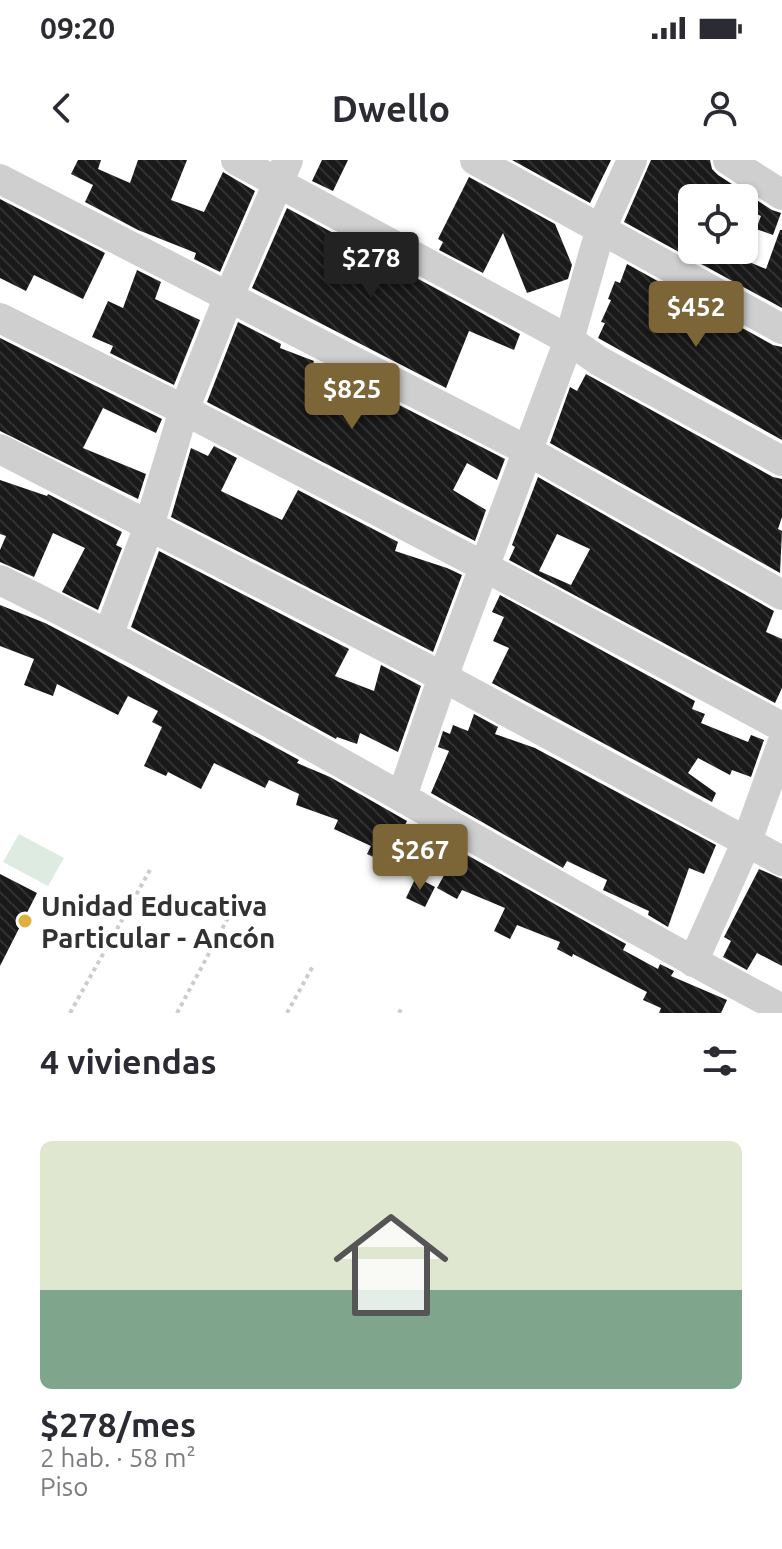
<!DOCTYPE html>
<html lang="es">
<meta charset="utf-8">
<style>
:root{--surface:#fff;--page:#f2f2f3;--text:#2b2b33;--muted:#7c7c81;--line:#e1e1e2;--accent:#7c6637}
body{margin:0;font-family:Ubuntu,sans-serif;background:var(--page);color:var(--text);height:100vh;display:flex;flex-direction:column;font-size:30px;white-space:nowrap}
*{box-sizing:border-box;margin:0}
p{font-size:26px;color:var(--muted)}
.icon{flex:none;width:44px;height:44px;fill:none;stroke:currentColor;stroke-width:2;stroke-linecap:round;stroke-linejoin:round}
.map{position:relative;height:853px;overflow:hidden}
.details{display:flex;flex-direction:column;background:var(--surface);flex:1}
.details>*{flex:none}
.tools{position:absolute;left:678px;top:24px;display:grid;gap:16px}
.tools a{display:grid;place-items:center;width:80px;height:80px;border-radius:12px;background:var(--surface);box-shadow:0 2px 6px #0004;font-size:40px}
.price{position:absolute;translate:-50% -68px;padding:0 18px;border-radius:8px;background:var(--accent);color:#fff;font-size:26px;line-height:52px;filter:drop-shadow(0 2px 4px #0008)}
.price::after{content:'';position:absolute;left:50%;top:48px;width:24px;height:18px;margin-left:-12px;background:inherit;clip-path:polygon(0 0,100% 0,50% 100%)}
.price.selected{background:#222;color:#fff}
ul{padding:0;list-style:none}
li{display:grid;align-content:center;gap:16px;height:424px;padding:0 40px}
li+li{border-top:2px solid var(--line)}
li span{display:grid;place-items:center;height:248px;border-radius:12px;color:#555}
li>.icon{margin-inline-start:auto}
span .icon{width:144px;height:144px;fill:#fffc;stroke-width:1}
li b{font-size:34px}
h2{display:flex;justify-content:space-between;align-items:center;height:96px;padding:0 40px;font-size:34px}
.status{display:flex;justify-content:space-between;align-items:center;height:56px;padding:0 40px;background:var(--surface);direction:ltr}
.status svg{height:22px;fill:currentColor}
header{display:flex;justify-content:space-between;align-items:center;height:104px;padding:0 40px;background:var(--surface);font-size:36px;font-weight:700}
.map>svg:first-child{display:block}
</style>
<div class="status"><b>09:20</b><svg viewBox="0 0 49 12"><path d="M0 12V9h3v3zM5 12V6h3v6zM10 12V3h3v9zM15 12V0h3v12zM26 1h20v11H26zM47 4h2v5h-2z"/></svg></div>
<header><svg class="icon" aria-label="back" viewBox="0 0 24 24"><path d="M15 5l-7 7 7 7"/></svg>Dwello<svg class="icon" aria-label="person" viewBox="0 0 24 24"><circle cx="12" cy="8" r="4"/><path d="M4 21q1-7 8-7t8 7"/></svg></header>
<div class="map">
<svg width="782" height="853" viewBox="0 0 782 853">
<defs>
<pattern id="building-back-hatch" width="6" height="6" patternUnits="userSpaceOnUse" patternTransform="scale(2)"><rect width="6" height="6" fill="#191919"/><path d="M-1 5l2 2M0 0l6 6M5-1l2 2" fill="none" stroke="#323232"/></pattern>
</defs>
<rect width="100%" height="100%" fill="#fff"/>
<path fill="#deebe1" d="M19 674 64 698 48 726 3 702Z"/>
<path fill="url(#building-back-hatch)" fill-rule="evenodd" d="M78 0H101L98 9 130 23 138 0H187L171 40 204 52 223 12 255 31 220 112 194 99 196 93 138 70 85 42 93 25 71 14Z
M322 0H348L333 31 312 21Z
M512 0H611L590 43Z
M651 0H710L712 9 718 15 772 50 781 53 773 75 756 69 761 56 744 48V38H692V46L681 67 692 72V90H721L766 109 780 70H782V148L624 62Z
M469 17 555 64 572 105 568 119 527 133 503 73 483 113 439 90 443 82 438 79Z
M0 39 105 93 83 139 34 115 26 131 0 118Z
M287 48 520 174 514 190 469 171 446 228 252 128Z
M627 104 773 185 782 187V280L598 178 605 163 601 162 611 140 608 139 615 121 620 123Z
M137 110 161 122 155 139 200 160 174 225 110 193 113 186 92 177 108 141 123 148Z
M238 162 281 184 280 188 314 201 307 219 355 238 360 225 505 299 497 320 467 303 453 330 486 350 475 381 207 242Z
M0 178 162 259 156 273 103 248 83 288 146 314 138 339 0 271Z
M586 214 773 317 782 319V357L778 369 782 371 780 413 550 283 570 227 577 231Z
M214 286 237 298 221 331 282 360 298 330 398 382 395 391 447 408 462 415 433 492 171 357 191 288 208 296Z
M538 317 774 451 766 472 782 479V528L775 543 509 400 515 387 512 385ZM557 374 590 389 571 425 539 411Z
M0 320 47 336 48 334 122 372 116 385 122 388 98 450 62 432 85 388 53 373 34 417 0 402V390L6 376 0 374Z
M159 391 349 489 335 516 374 531 381 505 421 526 398 592 360 573 357 584 337 577 336 579 131 467Z
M500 435 695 541 692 549 705 554 701 563 748 582 751 575 764 580 751 617 732 610 730 615 698 598 688 613 716 633 712 642 492 523 509 488 493 481 504 457 492 452Z
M0 445 45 463 91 487 299 600 297 603 330 617 407 661 386 703 367 694 371 686 334 669 338 660 296 645 299 634 269 620 265 628 214 603 201 629 168 612 166 616 144 606 162 567 152 562 158 551 128 536 118 555 57 524 53 536 24 525 34 499 0 486Z
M474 554 498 567 495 574 535 588 716 685 704 714 689 708 668 767 648 755 649 751 603 730 607 720 567 701 563 708 431 633 449 591 438 587 443 571 450 574 453 565 468 571Z
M458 690 626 784 623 790 658 809 660 804 674 811 671 816 727 840 721 853H659L661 848 643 840 647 832 573 794 572 797 557 789 560 782 517 765 510 779 494 771 505 748 462 730 457 739 437 728Z
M759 709 782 719V806L757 793 747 810 723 797 731 781 724 777Z
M0 714 37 733 0 806Z
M416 717 435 727 425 747 406 738Z"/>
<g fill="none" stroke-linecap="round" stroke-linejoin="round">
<path stroke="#ccc" stroke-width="4" stroke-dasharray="4 4" stroke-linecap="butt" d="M70 853 150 710
M177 853 228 758
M287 853 313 806
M399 853 402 847"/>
<path stroke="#cfcfcf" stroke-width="30" d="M236 0 569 180 599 201 782 301
M475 0 782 169
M728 0 782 35
M0 19 528 291 782 435
M0 158 184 250 485 407 782 567
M0 289 443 517 782 701
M0 420C267 552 519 710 782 849
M109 473 149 366 184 250 229 136 288 0
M402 636 443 517 569 180 600 71 632 0
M693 802 747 681 782 584"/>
</g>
<circle fill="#e0af3c" stroke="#fff" stroke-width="3" cx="25" cy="761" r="8"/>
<g text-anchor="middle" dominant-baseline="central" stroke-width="8" stroke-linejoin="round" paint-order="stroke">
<g font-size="28" font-weight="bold" fill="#323232" stroke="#fff" text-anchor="start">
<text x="41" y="745">Unidad Educativa<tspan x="41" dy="32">Particular - Ancón</tspan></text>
</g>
</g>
</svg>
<div class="tools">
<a><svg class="icon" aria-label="locate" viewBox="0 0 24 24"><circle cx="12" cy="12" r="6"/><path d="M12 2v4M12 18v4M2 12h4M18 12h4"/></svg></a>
</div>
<b class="price selected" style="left:371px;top:140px">$278</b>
<b class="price" style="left:696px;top:189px">$452</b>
<b class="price" style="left:352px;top:271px">$825</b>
<b class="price" style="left:420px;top:732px">$267</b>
</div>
<section class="details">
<h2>4 viviendas<svg class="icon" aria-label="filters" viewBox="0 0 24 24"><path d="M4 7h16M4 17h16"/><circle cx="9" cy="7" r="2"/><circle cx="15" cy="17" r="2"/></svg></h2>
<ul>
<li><span style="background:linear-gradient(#dfe7d0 60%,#7fa58c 0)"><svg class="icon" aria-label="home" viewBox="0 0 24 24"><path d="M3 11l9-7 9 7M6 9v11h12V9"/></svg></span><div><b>$278/mes</b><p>2 hab. · 58 m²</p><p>Piso</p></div></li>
</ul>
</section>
